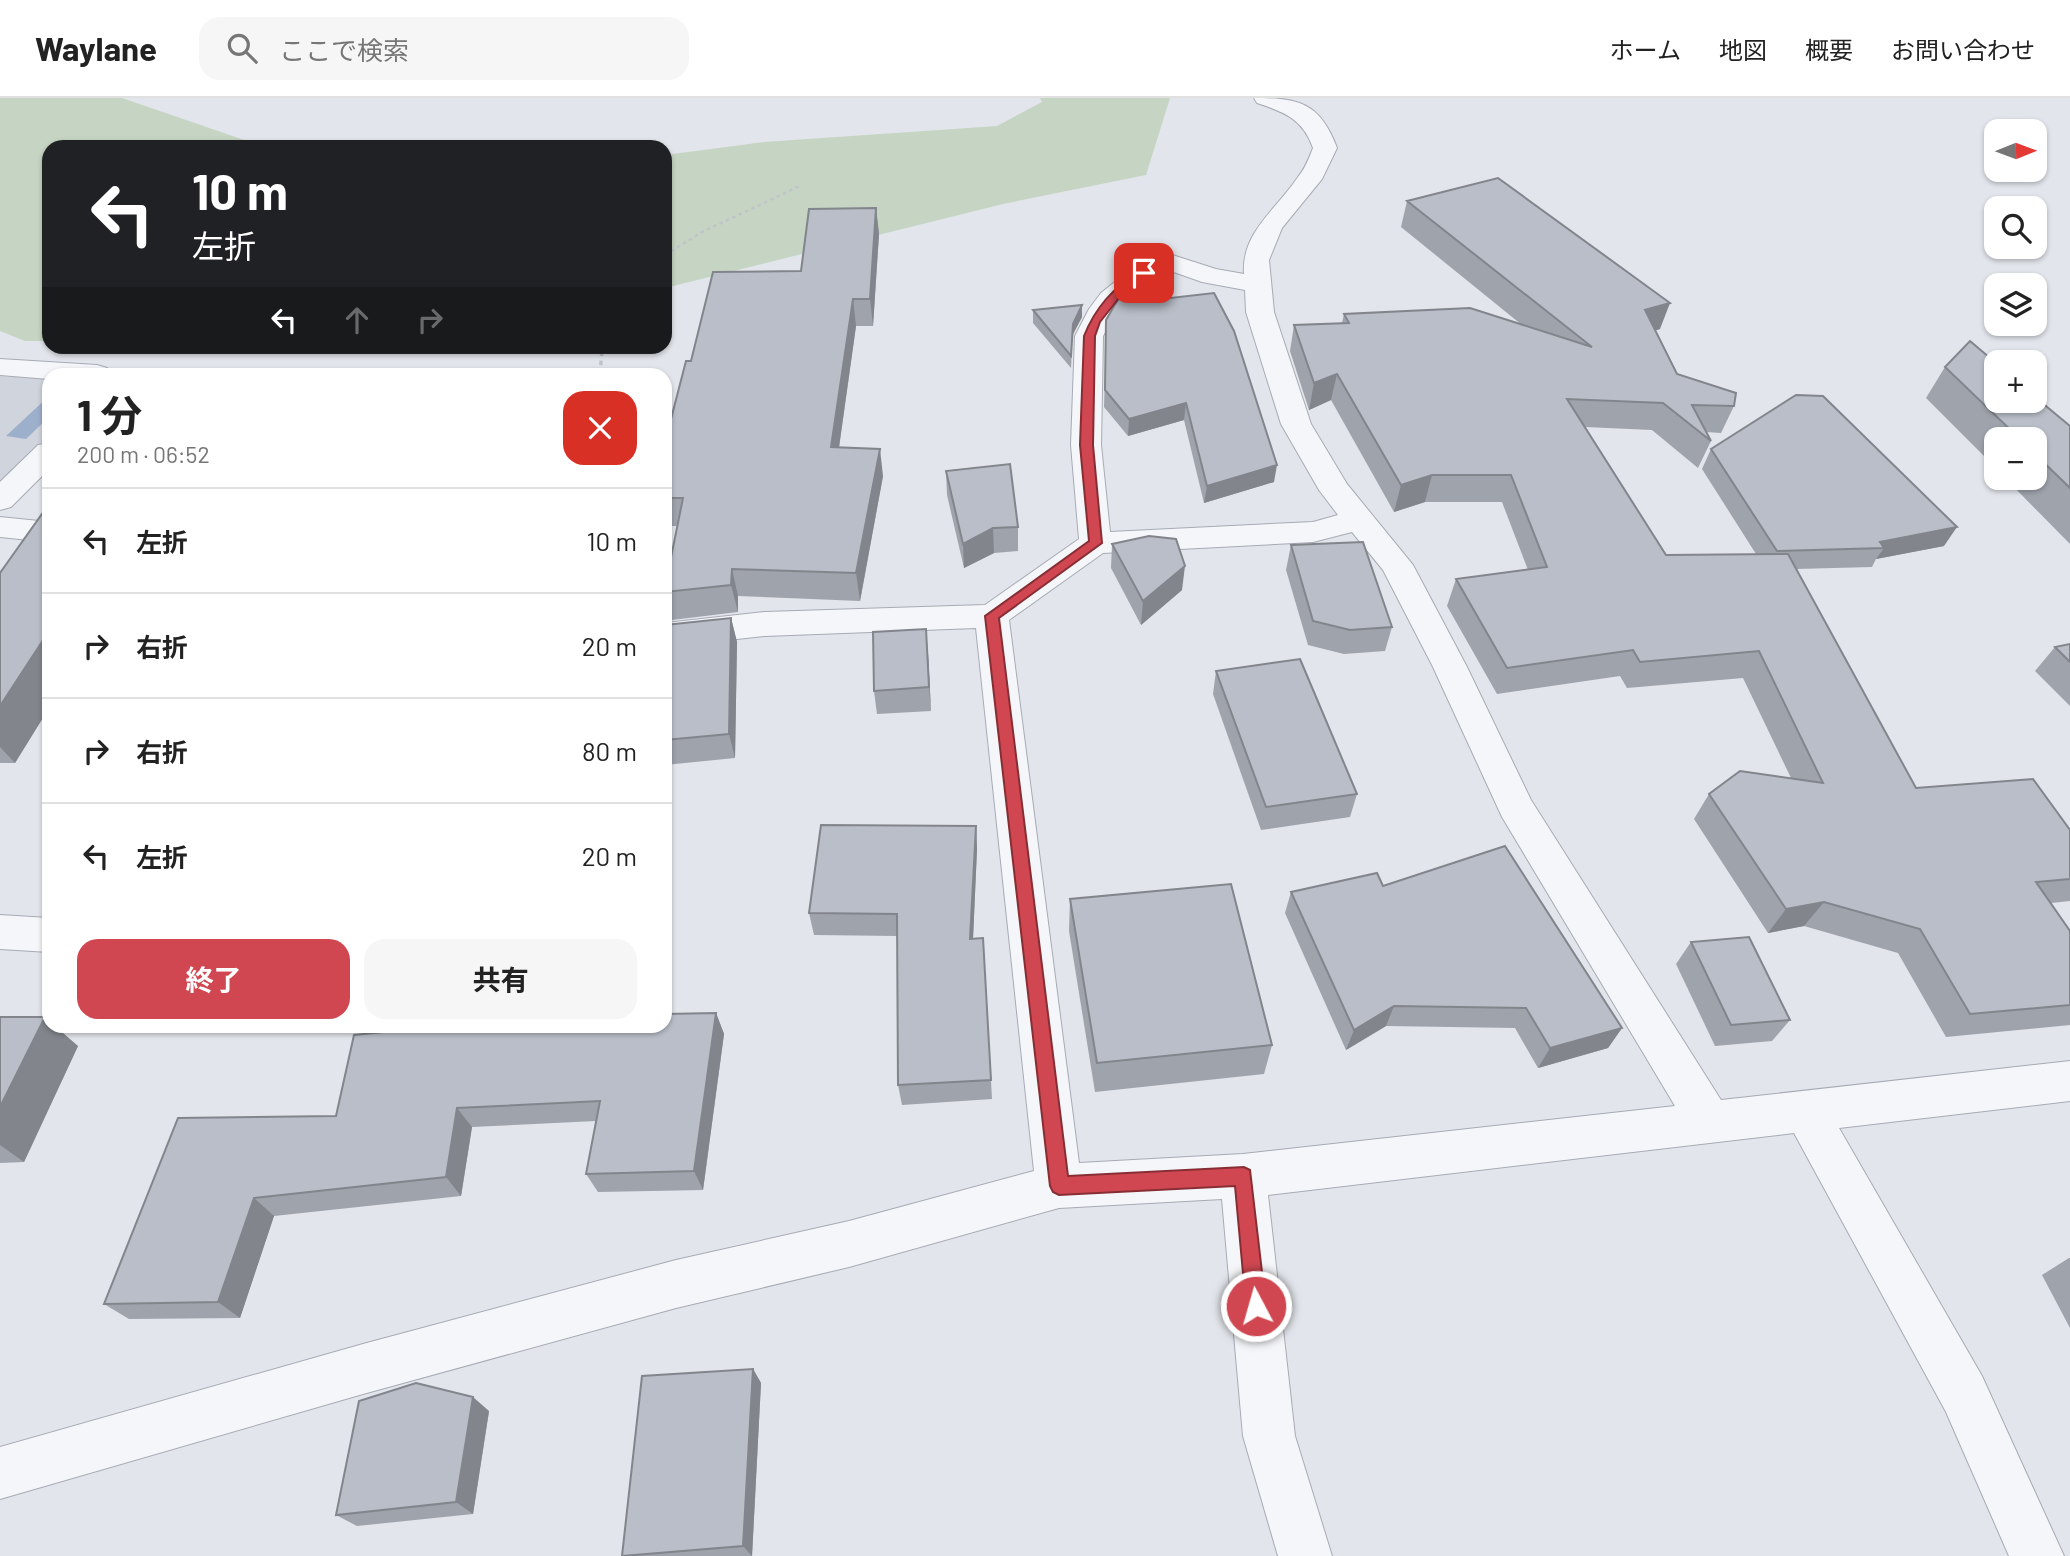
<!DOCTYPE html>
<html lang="ja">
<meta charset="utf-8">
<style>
:root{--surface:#fff;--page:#f6f6f6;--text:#222;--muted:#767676;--line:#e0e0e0;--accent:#d04751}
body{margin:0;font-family:Barlow,"Noto Sans JP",sans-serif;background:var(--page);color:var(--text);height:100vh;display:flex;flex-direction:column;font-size:26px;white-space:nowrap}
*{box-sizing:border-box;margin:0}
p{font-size:23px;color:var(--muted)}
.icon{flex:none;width:38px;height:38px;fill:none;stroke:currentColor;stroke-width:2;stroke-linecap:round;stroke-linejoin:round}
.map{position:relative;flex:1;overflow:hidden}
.side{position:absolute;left:42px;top:270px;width:630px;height:665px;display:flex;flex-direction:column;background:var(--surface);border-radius:21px;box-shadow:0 2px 5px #0004}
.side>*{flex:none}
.banner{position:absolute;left:42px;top:42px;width:630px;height:214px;border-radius:21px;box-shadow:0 2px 5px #0004;background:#202124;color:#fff;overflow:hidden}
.needle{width:46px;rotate:89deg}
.tools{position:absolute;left:1984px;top:21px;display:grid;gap:14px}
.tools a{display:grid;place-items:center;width:63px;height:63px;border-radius:14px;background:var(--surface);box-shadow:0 2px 5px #0004;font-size:35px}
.pin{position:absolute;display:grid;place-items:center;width:60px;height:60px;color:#fff;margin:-30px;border-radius:14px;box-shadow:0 4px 10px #0006}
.me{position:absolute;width:77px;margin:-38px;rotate:354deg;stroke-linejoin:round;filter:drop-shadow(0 0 5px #0008)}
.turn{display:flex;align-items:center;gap:24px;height:147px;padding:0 35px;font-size:32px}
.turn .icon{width:91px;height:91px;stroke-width:2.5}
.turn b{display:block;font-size:49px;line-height:60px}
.lanes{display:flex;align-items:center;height:66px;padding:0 35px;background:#0003;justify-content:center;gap:35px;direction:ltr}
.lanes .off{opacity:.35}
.round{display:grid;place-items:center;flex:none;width:74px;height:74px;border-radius:21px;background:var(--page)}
.summary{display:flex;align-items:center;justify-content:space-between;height:119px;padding:0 35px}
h1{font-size:42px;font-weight:700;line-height:52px}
.action{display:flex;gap:14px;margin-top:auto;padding:14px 35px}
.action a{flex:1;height:80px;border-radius:21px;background:var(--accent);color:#fff;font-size:28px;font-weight:700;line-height:80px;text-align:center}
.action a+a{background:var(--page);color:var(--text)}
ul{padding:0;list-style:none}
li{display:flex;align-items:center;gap:21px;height:105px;padding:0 35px;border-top:2px solid var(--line)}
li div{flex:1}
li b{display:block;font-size:26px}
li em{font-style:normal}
header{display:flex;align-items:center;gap:42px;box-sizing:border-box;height:98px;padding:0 35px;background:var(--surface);border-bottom:2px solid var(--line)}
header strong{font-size:33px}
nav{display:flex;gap:38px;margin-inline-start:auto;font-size:24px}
.search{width:490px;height:63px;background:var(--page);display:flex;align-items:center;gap:18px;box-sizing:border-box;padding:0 24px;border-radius:21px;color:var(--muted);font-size:26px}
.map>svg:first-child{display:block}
</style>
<header>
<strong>Waylane</strong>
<div class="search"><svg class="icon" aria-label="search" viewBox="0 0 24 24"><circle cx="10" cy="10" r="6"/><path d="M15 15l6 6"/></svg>ここで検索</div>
<nav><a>ホーム</a><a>地図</a><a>概要</a><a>お問い合わせ</a></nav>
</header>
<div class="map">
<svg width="2070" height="1458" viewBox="0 0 2070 1458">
<rect width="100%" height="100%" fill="#e2e5eb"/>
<polygon fill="#d0d4dd" points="0,278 49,281 49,338 0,384"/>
<g fill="#c6d5c3">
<polygon points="0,0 122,0 265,49 49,49 49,243 25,243 0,233"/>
<polygon points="1040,0 1170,0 1146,77 1003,106 665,190 665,57 764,44 997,28 1042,4"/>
</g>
<polygon fill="#9db0cb" points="49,298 49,319 26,341 6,338"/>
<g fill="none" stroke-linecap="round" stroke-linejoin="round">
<g stroke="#a7abb5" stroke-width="2">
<g id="minor">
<path d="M1254,0C1298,0 1320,4 1337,50L1322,81L1282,130L1269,162L1274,214L1311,326L1347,386L1413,467L1467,569L1531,702L1721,1002L2070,963V1003L1839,1030L1982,1278L2064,1458H2009L1946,1314L1794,1035L1268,1097L1295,1338L1332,1458H1278L1243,1338L1222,1101L1059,1110L849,1169L676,1210L363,1296L0,1401V1349L363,1246L676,1162L849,1123L1034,1073L976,530L765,538L665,549V525L765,514L985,507L1079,441L1071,347L1075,238L1089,211L1101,195L1121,179L1157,157L1166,155L1216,171L1244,176C1241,134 1277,111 1298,79C1305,71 1309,60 1313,50C1303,21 1284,14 1257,5ZM1168,172L1202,184L1245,192L1246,214L1281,326L1319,392L1338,417L1313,424L1110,434L1101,347L1103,238L1120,207L1139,190ZM1352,434L1383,472L1433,569L1502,719L1675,1008L1243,1056L1079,1065L1009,522L1103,455L1313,444Z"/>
<polygon points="0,261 97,267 107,270 111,276 49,276 49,281 0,277"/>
<polygon points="49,345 49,371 11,409 0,412 0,384 38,347"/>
<polygon points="0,419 49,424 49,444 0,439"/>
<polygon points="0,817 49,820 49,854 0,851"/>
</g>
</g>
<g stroke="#c0c3ca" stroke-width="2.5" stroke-dasharray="3.5 3.5" stroke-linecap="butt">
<polyline points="665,157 702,134 802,87"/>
<polyline points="602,254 602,248"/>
</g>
<polyline stroke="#c0c3ca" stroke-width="3.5" stroke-dasharray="4.5 4.5" stroke-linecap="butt" points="600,276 602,252"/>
<use href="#minor" fill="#f5f6f9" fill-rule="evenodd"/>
</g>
<g fill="#9fa3ac">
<polygon points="1407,103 1660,231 1655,232 1677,276 1734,308 1721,335 1706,334 1711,343 1698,370 1652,332 1585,329 1666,457 1756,456 1702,371 1711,351 1944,448 1876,461 1872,469 1796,471 1916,690 2070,732 2070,803 2051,805 2070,833 2070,927 1946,939 1898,855 1804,828 1768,835 1694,721 1709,696 1791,680 1743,580 1627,590 1620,578 1497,596 1447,508 1456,481 1528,472 1502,404 1425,404 1394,414 1331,302 1309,312 1290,253 1294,227 1342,225 1344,216 1522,227 1401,129"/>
<polygon points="876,110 879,136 873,228 856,228 839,350 883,378 860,503 738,498 738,514 672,522 665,498 665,489 678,428 665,428 665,351 691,263"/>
<polygon points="1120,198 1274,384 1204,405 1184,322 1128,338 1104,309 1106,239"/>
<polygon points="1033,212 1082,219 1072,238 1071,270 1033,225"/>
<polygon points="1945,269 2070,328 2070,446 2005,380 2035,380 2035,341 1997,341 1997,371 1926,300"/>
<polygon points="946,373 1018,429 1018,453 994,455 964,470 947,397"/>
<polygon points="49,406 49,610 15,665 0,665 0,475"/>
<polygon points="1112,446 1182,492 1141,527 1111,470"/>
<polygon points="1291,447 1392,529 1385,553 1344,556 1308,547 1286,472"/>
<polygon points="731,520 737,544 735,660 665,667 665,527"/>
<polygon points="2070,546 2070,608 2035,573 2055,549"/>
<polygon points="928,555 931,613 877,616 874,593"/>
<polygon points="1216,573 1357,696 1350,719 1261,732 1213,596"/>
<polygon points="976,728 977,751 973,841 983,840 992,1001 902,1007 898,987 897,838 814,837 809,815"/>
<polygon points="1383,788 1622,930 1608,950 1538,970 1515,930 1386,928 1346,952 1285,815 1291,794"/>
<polygon points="1070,801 1272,947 1264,976 1095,994 1069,833"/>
<polygon points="1691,844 1790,922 1772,943 1715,948 1676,866"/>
<polygon points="716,915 724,936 703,1092 598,1094 586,1076 596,1023 472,1029 461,1098 274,1118 240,1220 129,1221 104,1206 336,1018 443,928 473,928 475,931 665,928"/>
<polygon points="0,919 78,948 24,1064 0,1065"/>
<polygon points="2069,1160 2070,1160 2070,1230 2042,1177"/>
<polygon points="753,1271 761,1285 752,1458 622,1458"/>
<polygon points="489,1313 473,1416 357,1428 336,1417"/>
</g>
<g fill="#82858c">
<polygon points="876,110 879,136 873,228 870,201"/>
<polygon points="853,201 856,228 835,377 831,349"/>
<polygon points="1670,205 1660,231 1635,239 1645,212"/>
<polygon points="1082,207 1082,219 1072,238 1071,270 1073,226"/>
<polygon points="1337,276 1331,302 1309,312 1314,285"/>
<polygon points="1186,305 1184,322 1128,338 1129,321"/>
<polygon points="880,351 883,378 860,503 856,475"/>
<polygon points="1277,367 1274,384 1204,405 1207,388"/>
<polygon points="1432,377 1425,404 1394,414 1401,387"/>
<polygon points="1957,429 1944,448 1876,461 1884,450 1880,444"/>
<polygon points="993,430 994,455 964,470 963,446"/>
<polygon points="1185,468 1182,492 1141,527 1143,503"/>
<polygon points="732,471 738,498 738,514 731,487"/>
<polygon points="731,520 737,544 735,660 729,636"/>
<polygon points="926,531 928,555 931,613 929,589"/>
<polygon points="49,533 49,610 15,665 0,649 0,608"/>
<polygon points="976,728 977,751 972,863 970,841"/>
<polygon points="1824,804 1804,828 1768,835 1786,811"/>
<polygon points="1394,908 1386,928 1346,952 1354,932"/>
<polygon points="716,915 724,936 703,1092 694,1073"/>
<polygon points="45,919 49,922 49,928 55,928 78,948 24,1064 0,1047 0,1009"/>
<polygon points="1622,930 1608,950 1538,970 1550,950"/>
<polygon points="457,1010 472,1029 461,1098 446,1079"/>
<polygon points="254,1100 274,1118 240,1220 218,1204"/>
<polygon points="753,1271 761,1285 752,1458 743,1448"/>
<polygon points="473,1299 489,1313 473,1416 456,1404"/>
</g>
<g fill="#b9bec8" stroke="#82858c" stroke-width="2">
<polygon points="1498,80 1670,205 1645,212 1677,276 1736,295 1734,308 1692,307 1711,343 1663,305 1567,301 1666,457 1788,456 1916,690 2033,681 2070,732 2070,781 2036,784 2070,833 2070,907 1970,916 1920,831 1824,804 1786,811 1709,696 1740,673 1823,685 1759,553 1640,564 1633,552 1507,570 1456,481 1547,469 1511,377 1432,377 1401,387 1337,276 1314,285 1294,227 1349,225 1344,216 1470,210 1592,249 1407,103"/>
<polygon points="876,110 870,201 853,201 831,349 880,351 856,475 732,471 731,487 665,494 665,489 683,400 665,400 665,351 671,321 686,263 691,263 713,174 801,173 809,111"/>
<polygon points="1214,195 1234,233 1277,367 1207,388 1186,305 1129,321 1105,292 1106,222 1120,198 1136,196 1153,202"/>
<polygon points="1082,207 1073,226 1071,258 1033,212"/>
<polygon points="1970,243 1997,266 1997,303 2035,303 2035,299 2070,328 2070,390 2035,356 2035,341 2020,341 1945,269"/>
<polygon points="1796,297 1823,298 1957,429 1880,444 1884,450 1777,453 1711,351"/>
<polygon points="1010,366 1018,429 993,430 963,446 946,373"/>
<polygon points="49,406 49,533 0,608 0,475"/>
<polygon points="1149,438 1176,441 1185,468 1143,503 1112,446"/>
<polygon points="1363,444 1392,529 1350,532 1313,523 1291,447"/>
<polygon points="731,520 729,636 665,642 665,527"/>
<polygon points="926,531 929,589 874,593 873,534"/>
<polygon points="2070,546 2070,564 2055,549"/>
<polygon points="1300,561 1357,696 1266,709 1216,573"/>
<polygon points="821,727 976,728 970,841 983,840 991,982 898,987 897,816 809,815"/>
<polygon points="1505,748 1622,930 1550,950 1526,910 1394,908 1354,932 1291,794 1377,775 1383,788"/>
<polygon points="1231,786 1272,947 1097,965 1070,801"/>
<polygon points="1749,839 1790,922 1731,927 1691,844"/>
<polygon points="716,915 694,1073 586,1076 600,1003 457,1010 446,1079 254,1100 218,1204 104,1206 178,1020 336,1018 354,937 443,928 470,928 470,931 550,928 665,928 665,916"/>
<polygon points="0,919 45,919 0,1009"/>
<polygon points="753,1271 743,1448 622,1458 642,1278"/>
<polygon points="416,1285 473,1299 456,1404 336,1417 359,1303"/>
</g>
<path fill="#d04751" stroke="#872e35" stroke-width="2" d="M1140,173L1150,175L1127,190L1100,224L1095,238L1093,347L1102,445L999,520L1068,1078L1244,1069L1250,1072L1266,1208L1264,1216L1256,1219L1249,1216L1246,1208L1235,1088L1059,1097L1053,1094L1050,1088L985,518L1089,443L1080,347L1084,238C1095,210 1115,188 1140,173Z"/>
</svg>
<div class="tools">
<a><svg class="needle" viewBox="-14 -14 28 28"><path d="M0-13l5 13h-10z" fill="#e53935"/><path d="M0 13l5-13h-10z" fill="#767676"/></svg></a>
<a><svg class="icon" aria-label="search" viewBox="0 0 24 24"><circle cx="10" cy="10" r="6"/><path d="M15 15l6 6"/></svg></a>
<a><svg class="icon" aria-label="layers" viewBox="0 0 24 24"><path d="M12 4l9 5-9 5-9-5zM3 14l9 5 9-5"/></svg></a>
<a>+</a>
<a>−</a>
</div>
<div class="pin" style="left:1144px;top:175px;background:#d93025"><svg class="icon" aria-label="arrive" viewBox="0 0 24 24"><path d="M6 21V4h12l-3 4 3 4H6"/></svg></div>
<svg class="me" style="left:1256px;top:1208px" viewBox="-20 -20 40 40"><circle r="17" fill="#d04751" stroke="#fff" stroke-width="3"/><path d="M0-11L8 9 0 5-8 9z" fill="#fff"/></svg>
<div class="banner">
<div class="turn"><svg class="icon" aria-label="left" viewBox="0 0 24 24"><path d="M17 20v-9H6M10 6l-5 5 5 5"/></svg><div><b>10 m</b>左折</div></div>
<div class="lanes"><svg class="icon" aria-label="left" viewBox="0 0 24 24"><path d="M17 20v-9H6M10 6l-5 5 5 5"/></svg><svg class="icon off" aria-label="ahead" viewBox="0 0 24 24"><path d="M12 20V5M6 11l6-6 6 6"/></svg><svg class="icon off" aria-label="right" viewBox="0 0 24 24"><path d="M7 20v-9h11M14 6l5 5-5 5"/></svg></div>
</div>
<section class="side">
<div class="summary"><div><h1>1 分</h1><p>200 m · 06:52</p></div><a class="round" style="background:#d93025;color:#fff"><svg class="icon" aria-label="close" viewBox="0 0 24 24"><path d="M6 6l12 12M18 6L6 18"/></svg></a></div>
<ul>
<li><svg class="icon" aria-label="left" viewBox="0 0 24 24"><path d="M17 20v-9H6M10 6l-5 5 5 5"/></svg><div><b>左折</b></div><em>10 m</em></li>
<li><svg class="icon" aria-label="right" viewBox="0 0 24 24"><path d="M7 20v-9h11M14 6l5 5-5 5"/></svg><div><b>右折</b></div><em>20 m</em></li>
<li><svg class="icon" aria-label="right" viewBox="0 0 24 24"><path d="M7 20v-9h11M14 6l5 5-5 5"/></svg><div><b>右折</b></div><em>80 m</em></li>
<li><svg class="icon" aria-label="left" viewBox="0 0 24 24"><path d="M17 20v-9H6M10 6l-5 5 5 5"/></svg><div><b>左折</b></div><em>20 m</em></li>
</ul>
<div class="action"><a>終了</a><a>共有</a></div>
</section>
</div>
